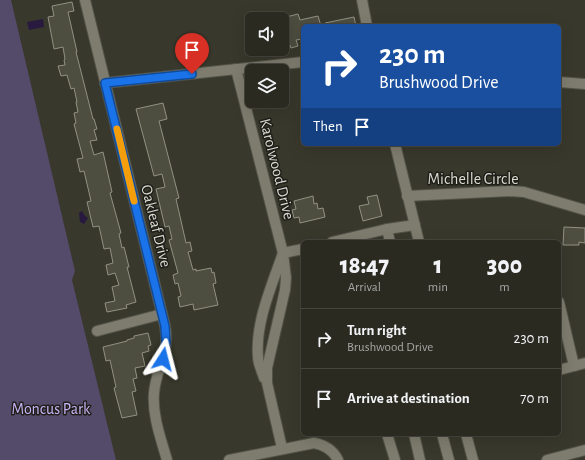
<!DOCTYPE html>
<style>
:root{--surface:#2a2a21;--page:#32322a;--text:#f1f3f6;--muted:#a5a7a5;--line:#46463f}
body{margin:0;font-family:"Alegreya Sans",sans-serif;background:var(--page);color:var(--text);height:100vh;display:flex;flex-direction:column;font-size:15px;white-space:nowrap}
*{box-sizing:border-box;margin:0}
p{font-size:13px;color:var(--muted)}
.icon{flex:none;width:22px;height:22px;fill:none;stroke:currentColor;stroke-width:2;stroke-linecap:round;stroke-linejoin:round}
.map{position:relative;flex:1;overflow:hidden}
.details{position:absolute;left:301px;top:240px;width:260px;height:196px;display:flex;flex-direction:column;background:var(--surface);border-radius:6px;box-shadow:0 4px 16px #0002,0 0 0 1px var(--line)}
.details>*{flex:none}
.banner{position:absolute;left:301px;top:24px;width:260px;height:122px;border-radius:6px;box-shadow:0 4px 16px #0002,0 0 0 1px var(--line);background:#1a4fa0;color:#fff;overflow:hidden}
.buttons{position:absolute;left:245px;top:12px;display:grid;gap:8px}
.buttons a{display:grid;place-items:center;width:44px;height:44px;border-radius:6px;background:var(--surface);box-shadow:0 4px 16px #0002,0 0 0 1px var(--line);font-size:20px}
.pin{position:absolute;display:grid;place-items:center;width:34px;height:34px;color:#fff;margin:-41px -17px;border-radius:50% 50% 50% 0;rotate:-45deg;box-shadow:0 0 4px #0007}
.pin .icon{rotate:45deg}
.me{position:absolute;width:44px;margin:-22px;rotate:9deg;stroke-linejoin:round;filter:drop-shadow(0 0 3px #0008)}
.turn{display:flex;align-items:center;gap:14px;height:84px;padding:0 12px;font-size:18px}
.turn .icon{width:52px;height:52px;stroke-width:2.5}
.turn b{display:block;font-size:28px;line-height:34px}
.then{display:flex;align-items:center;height:38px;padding:0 12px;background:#0003;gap:8px;font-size:15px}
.eta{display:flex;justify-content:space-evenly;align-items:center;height:68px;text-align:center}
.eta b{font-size:24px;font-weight:800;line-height:28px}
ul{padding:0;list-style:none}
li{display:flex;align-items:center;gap:12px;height:60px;padding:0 12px;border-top:1px solid var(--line)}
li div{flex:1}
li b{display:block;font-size:15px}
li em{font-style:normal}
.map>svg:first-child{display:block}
</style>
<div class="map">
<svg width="585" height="460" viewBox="0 0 585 460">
<rect width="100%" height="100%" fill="#38382c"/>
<polygon fill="#544a69" points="0,0 11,0 75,271 72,280 116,460 0,460"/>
<g fill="#281a3e">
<polygon points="43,19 44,27 29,30 27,22"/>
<polygon points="82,211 85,216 88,218 84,224 80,222 79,213"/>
</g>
<g fill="#4d4d40" stroke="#929183">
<polygon points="72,2 74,11 68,12 77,52 76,52 93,119 94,119 97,129 94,130 97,140 90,141 94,155 103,152 112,192 110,193 121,233 119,234 122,248 124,247 129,267 127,267 136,302 126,305 127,308 107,312 105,303 115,301 112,287 119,285 115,273 108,275 106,265 113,263 110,248 104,249 99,226 93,227 87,202 91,201 84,171 80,172 77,159 83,158 74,124 76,123 74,113 78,112 76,102 77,102 74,88 71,89 67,75 61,76 58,66 65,65 64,60 65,59 63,47 54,49 48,17 54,16 52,6"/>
<polygon points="298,14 300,20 318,16 321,26 303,26 303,39 296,40 298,46 291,48 290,45 282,47 282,18"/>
<polygon points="354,17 356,26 325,26 325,23"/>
<polygon points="282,81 285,81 289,101 282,102"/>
<polygon points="163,103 167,119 159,121 179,198 176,199 186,243 190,242 192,251 188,252 193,270 196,269 196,271 211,268 212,273 214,272 216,283 213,284 218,305 194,310 193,304 180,307 178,297 181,296 178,283 175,284 173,275 178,273 169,240 172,239 169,226 165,227 156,189 165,187 162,174 154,176 136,109"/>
<polygon points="377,195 382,216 363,221 359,206 369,204 367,197"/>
<polygon points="313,196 314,204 317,203 318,209 323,208 325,217 300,223 299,217 294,218 292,210 296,209 294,201"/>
<polygon points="564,227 585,228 585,243 579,242 579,245 563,245"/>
<polygon points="148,333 151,345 148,346 149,351 142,353 145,366 135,368 137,378 133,379 136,391 132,392 137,415 122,418 114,388 116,387 110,360 106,361 103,347 127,341 127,340 134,338 134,336"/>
</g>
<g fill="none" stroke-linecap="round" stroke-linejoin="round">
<g stroke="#545349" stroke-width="12">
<g id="minor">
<path d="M85,0L165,326C170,355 156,367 154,393C152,415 161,439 167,460"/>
<polyline points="362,0 367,26"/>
<polyline points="236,69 283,253 286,278 285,290 267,368 267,383 282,448"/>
<polyline points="559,82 585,84"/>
<polyline points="105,83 303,62"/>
<polyline points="395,144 419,242"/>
<polyline points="407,196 511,191 524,192 585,210"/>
<polyline points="387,229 415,225"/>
<polyline points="332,242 387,229 390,242"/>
<polyline points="559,302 574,366"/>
<polyline points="97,331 162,314"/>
<polyline points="559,370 585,363"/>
<path d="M264,378C262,371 258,364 258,357C255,323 272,285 283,253L303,249"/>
<polyline points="387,434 395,460"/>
<polyline points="414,434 420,460"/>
<polyline points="442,434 449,460"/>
<polyline points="466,434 473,460"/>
<path d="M229,460L314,443C325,445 333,450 338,460"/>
<polyline points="547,460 585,450"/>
</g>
</g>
<use href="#minor" stroke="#7d7c6e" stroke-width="10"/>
</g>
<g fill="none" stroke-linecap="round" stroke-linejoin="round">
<g stroke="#114b97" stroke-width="10">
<polyline id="route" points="163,359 166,342 165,326 105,83 192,74"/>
</g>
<use href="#route" stroke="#1a73e8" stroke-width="7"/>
<polyline stroke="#f59e0b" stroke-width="7" points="117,129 134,201"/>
</g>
<g text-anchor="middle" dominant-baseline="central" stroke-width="3" stroke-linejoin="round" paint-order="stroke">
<g font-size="16" fill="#dadad3" stroke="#1f1f19">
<text transform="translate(277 169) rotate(76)">Karolwood Drive</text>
<text x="473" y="179">Michelle Circle</text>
<text transform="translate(156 226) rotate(76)">Oakleaf Drive</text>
</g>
<g font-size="16" fill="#cab3f7" stroke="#1f1f19">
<text x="51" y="409">Moncus Park</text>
</g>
</g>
</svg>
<div class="buttons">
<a><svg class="icon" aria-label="sound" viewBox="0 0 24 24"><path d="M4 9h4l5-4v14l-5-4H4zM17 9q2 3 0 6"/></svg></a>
<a><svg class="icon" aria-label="layers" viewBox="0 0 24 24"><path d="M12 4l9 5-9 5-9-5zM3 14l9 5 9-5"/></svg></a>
</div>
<div class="pin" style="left:192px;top:74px;background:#d93025"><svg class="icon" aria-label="arrive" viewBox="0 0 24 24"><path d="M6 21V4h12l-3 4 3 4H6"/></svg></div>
<svg class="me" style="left:163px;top:359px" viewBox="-20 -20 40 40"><path d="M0-17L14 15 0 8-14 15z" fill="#1a73e8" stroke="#fff" stroke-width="4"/></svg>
<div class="banner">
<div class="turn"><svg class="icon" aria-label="right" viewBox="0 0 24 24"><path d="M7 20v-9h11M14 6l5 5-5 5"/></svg><div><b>230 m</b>Brushwood Drive</div></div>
<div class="then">Then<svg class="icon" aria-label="arrive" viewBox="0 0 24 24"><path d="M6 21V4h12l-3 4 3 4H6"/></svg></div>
</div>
<section class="details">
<div class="eta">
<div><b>18:47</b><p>Arrival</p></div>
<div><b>1</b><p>min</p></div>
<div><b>300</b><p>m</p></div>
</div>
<ul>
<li><svg class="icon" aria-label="right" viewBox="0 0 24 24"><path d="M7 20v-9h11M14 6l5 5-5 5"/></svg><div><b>Turn right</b><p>Brushwood Drive</p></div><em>230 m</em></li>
<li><svg class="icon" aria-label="arrive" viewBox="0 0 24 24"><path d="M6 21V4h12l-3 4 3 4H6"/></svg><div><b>Arrive at destination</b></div><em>70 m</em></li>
</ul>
</section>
</div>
